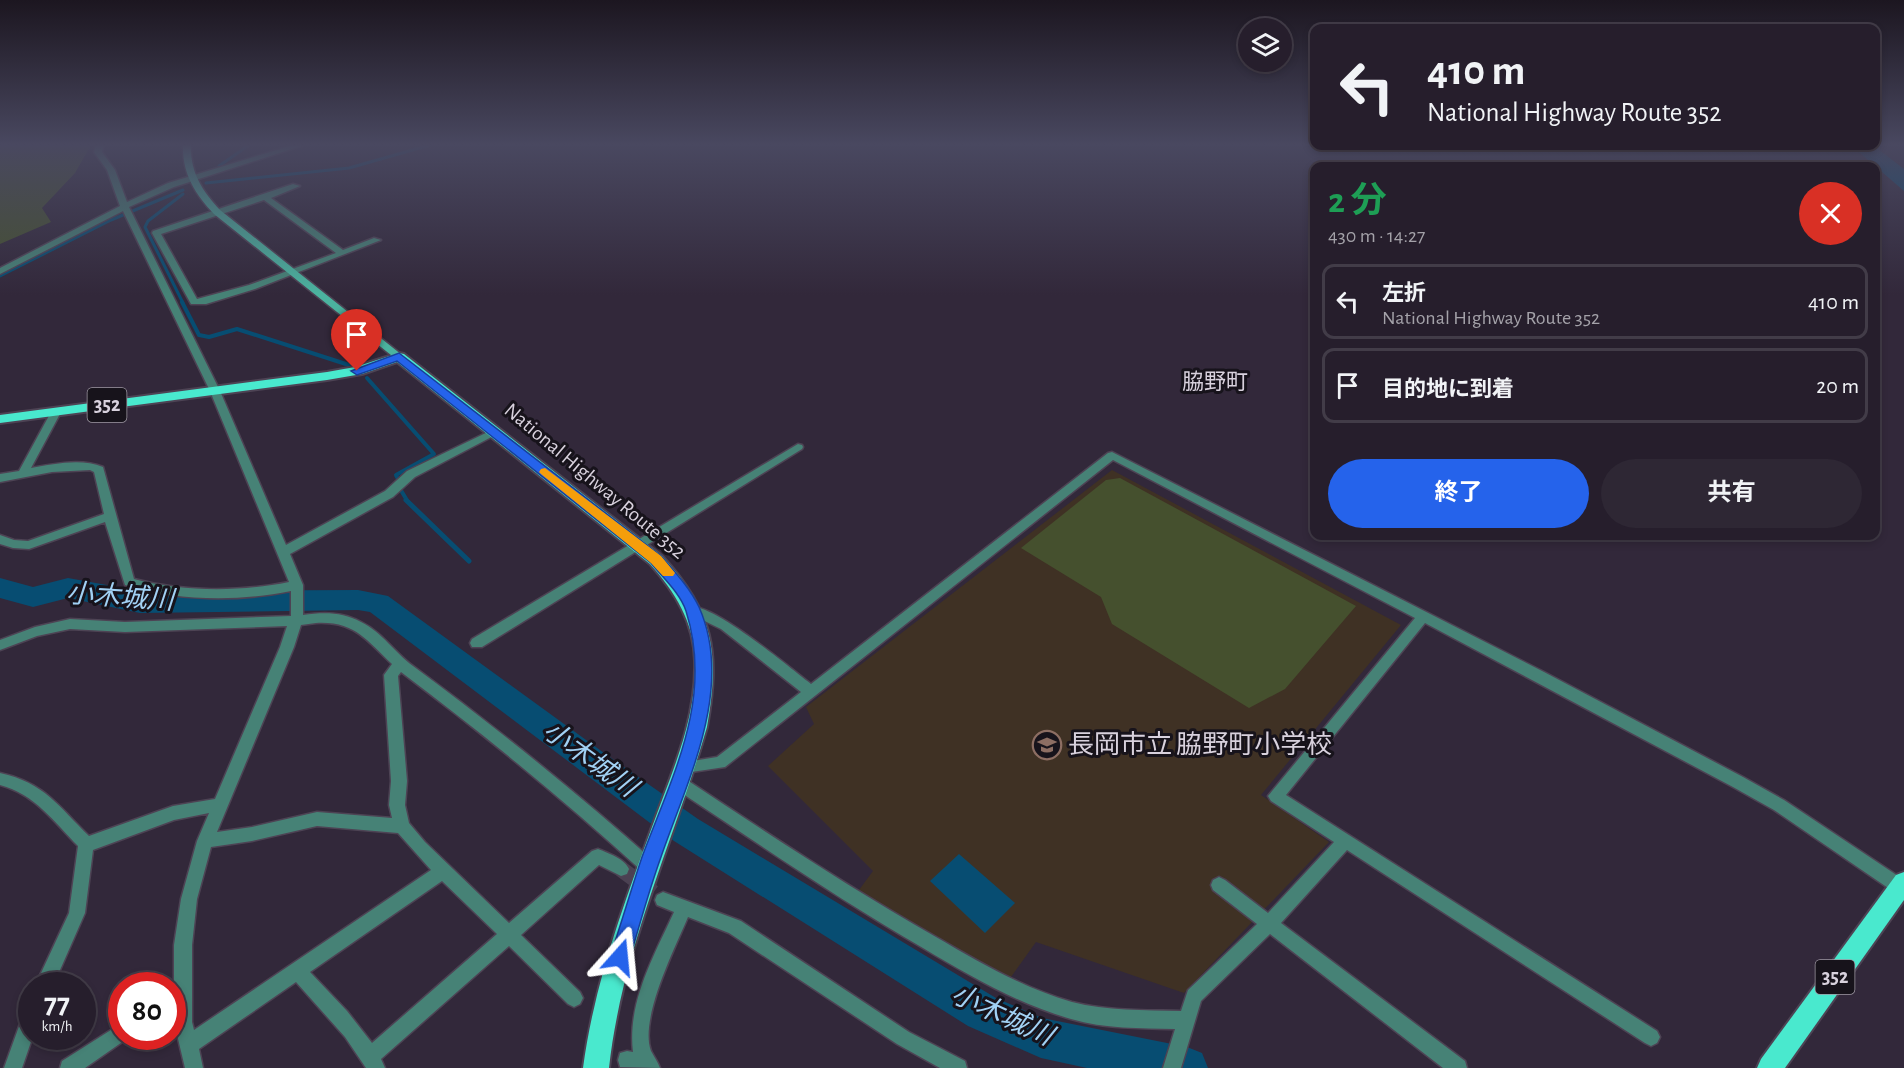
<!DOCTYPE html>
<html lang="ja">
<meta charset="utf-8">
<style>
:root{--surface:#261e2c;--page:#2e2734;--text:#f1f3f6;--muted:#a4a2a9;--line:#423c48;--accent:#2563eb}
body{margin:0;font-family:"Alegreya Sans","Noto Sans JP",sans-serif;background:var(--page);color:var(--text);height:100vh;display:flex;flex-direction:column;font-size:22px;white-space:nowrap}
*{box-sizing:border-box;margin:0}
p{font-size:20px;color:var(--muted)}
.icon{flex:none;width:33px;height:33px;fill:none;stroke:currentColor;stroke-width:2;stroke-linecap:round;stroke-linejoin:round}
.map{position:relative;flex:1;overflow:hidden}
.details{position:absolute;left:1310px;top:162px;width:570px;height:378px;display:flex;flex-direction:column;background:var(--surface);border-radius:12px;box-shadow:0 3px 9px #0003,0 0 0 2px var(--line)}
.details>*{flex:none}
.top-card{position:absolute;left:1310px;top:24px;width:570px;height:126px;border-radius:12px;box-shadow:0 3px 9px #0003,0 0 0 2px var(--line);background:#261e2c;color:var(--text);overflow:hidden}
.fabs{position:absolute;left:1238px;top:18px;display:grid;gap:12px}
.fabs a{display:grid;place-items:center;width:54px;height:54px;border-radius:50%;background:var(--surface);box-shadow:0 3px 9px #0003,0 0 0 2px var(--line);font-size:30px}
.speed{position:absolute;left:18px;top:972px;display:flex;gap:12px;font-size:30px;font-weight:700;text-align:center}
.speed>*{display:grid;place-content:center;width:78px;height:78px;border-radius:50%;background:var(--surface);box-shadow:0 3px 9px #0003,0 0 0 2px var(--line);line-height:1}
.speed small{font-size:15px;font-weight:400}
.speed .limit{border:9px solid #d22;background:#fff;color:#111}
.pin{position:absolute;display:grid;place-items:center;width:51px;height:51px;color:#fff;margin:-62px -26px;border-radius:50% 50% 50% 0;rotate:-45deg;box-shadow:0 0 6px #0007}
.pin .icon{rotate:45deg}
.me{position:absolute;width:66px;margin:-33px;rotate:18deg;stroke-linejoin:round;filter:drop-shadow(0 0 4px #0008)}
.turn{display:flex;align-items:center;gap:21px;height:126px;padding:0 18px;font-size:27px}
.turn .icon{width:78px;height:78px;stroke-width:2.5}
.turn b{display:block;font-size:42px;line-height:51px}
.round{display:grid;place-items:center;flex:none;width:63px;height:63px;border-radius:32px;background:var(--page)}
.summary{display:flex;align-items:center;justify-content:space-between;height:102px;padding:0 18px}
h1{font-size:36px;font-weight:700;line-height:45px;color:#1e9e55}
.cta{display:flex;gap:12px;margin-top:auto;padding:12px 18px}
.cta a{flex:1;height:69px;border-radius:36px;background:var(--accent);color:#fff;font-size:24px;font-weight:700;line-height:69px;text-align:center}
.cta a+a{background:var(--page);color:var(--text)}
ul{padding:0;list-style:none}
li{display:flex;align-items:center;gap:18px;height:75px;margin:0 12px 9px;padding:0 6px;border:3px solid var(--line);border-radius:12px}
li div{flex:1}
li b{display:block;font-size:22px}
li em{font-style:normal}
.map>svg:first-child{display:block}
</style>
<div class="map">
<svg width="1904" height="1068" viewBox="0 0 1904 1068">
<rect width="100%" height="100%" fill="#32283a"/>
<polygon fill="#3f3124" points="1112,470 1401,625 1261,795 1329,842 1184,993 1036,942 1011,977 952,949 859,890 873,871 768,766 814,724 806,707"/>
<g fill="#45502e">
<polygon points="0,145 91,145 75,173 42,208 51,222 0,244"/>
<polygon points="1120,478 1356,606 1285,689 1249,708 1112,624 1101,597 1021,548 1106,480"/>
</g>
<g fill="#074d72">
<polygon points="1852,146 1874,146 1904,169 1904,191"/>
<polygon points="959,854 1015,903 985,933 930,881"/>
</g>
<g fill="none" stroke-linecap="round" stroke-linejoin="round">
<g stroke="#074d72" stroke-width="3">
<polyline points="219,166 249,145"/>
<polyline points="206,183 349,168 430,145"/>
<polyline points="183,194 148,221 145,227 183,303"/>
<polyline points="0,276 111,220 183,190"/>
</g>
<g stroke="#074d72" stroke-width="4">
<polyline points="182,302 199,335 209,337 237,329 349,365"/>
<polyline points="367,378 434,454 396,475 397,477"/>
<polyline points="401,486 399,487 408,502"/>
</g>
<polyline stroke="#074d72" stroke-width="5" points="406,500 469,561"/>
<polygon fill="#074d72" fill-rule="evenodd" points="0,578 33,587 68,578 140,591 358,590 388,596 604,753 698,819 996,998 1042,1018 1187,1047 1202,1053 1208,1068 1087,1068 1041,1058 968,1026 674,841 370,612 358,610 140,613 68,598 33,607 0,598"/>
<polyline stroke="#4b4152" stroke-width="16" stroke-dasharray="16 8" stroke-linecap="butt" points="621,869 663,900"/>
<g stroke="#4d4354" stroke-width="3">
<g id="minor">
<path d="M96,145H104L102,152L115,170L127,202L168,183L293,145H304L174,187L129,207L220,391L286,545L385,491L407,471L492,430H500L501,432L415,477L393,497L290,554L303,585V615C324,612 343,612 361,622C382,632 395,653 413,666C497,728 577,793 655,862L657,867L655,872L649,874L643,872C566,802 485,735 401,672L398,676L407,781L405,805L409,823L425,842L509,923L592,851L598,849C608,853 625,859 629,869L627,874L621,876L599,865L521,935L580,992L583,998L580,1004L574,1007L568,1004L509,946L381,1059L385,1068H366L345,1037L296,982L199,1049L203,1068H185L174,1022V945L181,899L197,841L209,813L174,820L93,850L85,913L53,986H35L69,913L78,846C54,822 35,794 0,785V773C45,783 58,806 89,836L173,806L215,799L280,647L287,626L125,632L70,629L37,636L0,650V640L35,627L70,619L125,622L291,616V591C237,602 177,601 125,585L105,522L29,549L13,548L0,544V535L14,540L28,541L104,514L94,472L90,470L52,472L0,482V474L19,471L51,412L56,409L61,412L31,468C54,464 81,458 103,467L134,579C183,592 240,592 289,582L210,391L123,211L0,274V268L120,206L107,170L94,152ZM316,623C355,621 366,640 392,664L384,675L391,781L389,805L392,818L317,812L252,827L217,832L294,647L301,625ZM317,826L398,833L431,870L194,1030L192,1022V945L197,899L211,847L252,841ZM442,881L497,934L372,1043L347,1011L310,972Z"/>
<path d="M293,184L300,186L271,198L343,250L374,238L381,240L255,289L206,304H191L152,233L153,231ZM264,200L336,253L249,285L197,299L161,234Z"/>
<polygon points="798,444 802,445 803,447 802,449 482,647 472,647 470,643 472,639"/>
<path d="M1112,452L1544,672L1743,777L1784,800L1904,880V893L1900,895L1894,892L1774,810L1733,787L1425,623L1286,795L1657,1031L1660,1037L1657,1043L1651,1046L1645,1043L1347,850L1281,923L1465,1061L1467,1068H1443L1270,934L1201,1001L1181,1068H1163L1175,1029C1140,1028 1105,1029 1071,1019C1018,1004 970,976 923,948C838,899 756,842 674,788L671,783L674,778L679,777L684,778C767,833 850,888 936,937C979,962 1023,988 1072,1002C1107,1011 1144,1010 1181,1011L1188,990L1257,924L1213,890L1211,885L1213,880L1219,877L1225,880L1268,913L1334,842L1271,801L1268,796L1415,618L1113,460L725,767L685,773L680,771L678,767L680,763L717,757L801,692L721,629L688,613L687,610L688,607C710,600 791,669 811,684L1108,453Z"/>
<path d="M663,892L741,921L909,1032L965,1061L967,1068H940L897,1044L729,933L688,917C675,948 639,1019 651,1051C654,1057 658,1062 660,1068L620,1067L618,1060L620,1053L627,1051L633,1052C627,1002 654,956 674,912L657,905L655,900L657,895Z"/>
<polygon points="32,1004 33,1036 22,1068 4,1068 26,1007"/>
<polygon points="122,1023 122,1036 129,1036 128,1038 85,1068 60,1068 62,1061"/>
</g>
</g>
<g stroke="#4d4354" stroke-width="3">
<path id="secondary" d="M183,145H191C190,172 202,191 220,210L402,355V359H396L214,214C195,194 182,173 183,145Z"/>
</g>
<g stroke="#4d4354" stroke-width="4">
<g id="trunk">
<path d="M399,353L404,354L662,556C714,612 720,653 707,727C674,841 622,949 609,1068H583C594,985 623,906 652,827C671,774 697,719 695,661C694,622 675,592 650,564L397,362L362,374L327,380L0,423V415L327,372L355,367Z"/>
<polygon points="1904,872 1904,900 1785,1068 1757,1068 1761,1059 1896,875"/>
</g>
</g>
<use href="#minor" fill="#468276" fill-rule="evenodd"/>
<use href="#secondary" fill="#4bb39f" fill-rule="evenodd"/>
<use href="#trunk" fill="#49e9ce" fill-rule="evenodd"/>
</g>
<linearGradient id="sky" x2="0" y2="1"><stop stop-color="#1c1620"/><stop offset="0.49" stop-color="#494860"/><stop offset="1" stop-color="#494860" stop-opacity="0"/></linearGradient>
<rect width="1904" height="295" fill="url(#sky)"/>
<path fill="#2563eb" stroke="#184099" stroke-width="1.5" d="M399,353L661,556C675,572 690,588 699,607C735,688 687,781 661,857C649,890 640,924 630,957L627,964L620,967L613,964L610,957C621,924 631,890 642,857C672,776 714,699 686,611C680,593 663,578 651,563L397,361L357,375L351,371Z"/>
<polygon fill="#f59e0b" points="545,468 661,556 675,573 673,576 663,576 651,563 541,474 539,472 541,469"/>
<defs>
<g id="school-ring" transform="scale(1.5)"><circle r="9.5" fill="#17131b" stroke="#8d6e63" stroke-width="1.5"/><path d="M0-5L7-2L0 1L-7-2ZM-4 1L0 2.5L4 1V4Q0 6-4 4Z" fill="#8d6e63"/></g>
</defs>
<g fill-rule="evenodd">
<use href="#school-ring" x="1047" y="745"/>
</g>
<g text-anchor="middle" dominant-baseline="central" stroke-width="6" stroke-linejoin="round" paint-order="stroke">
<g fill="#17131b" stroke="#9e98a3" stroke-width="1.5">
<rect x="87.5" y="388" width="39" height="34" rx="4.5"/>
<rect x="1815.5" y="960" width="39" height="34" rx="4.5"/>
</g>
<g font-size="20" font-weight="bold" fill="#d8d1dd">
<text x="107" y="405">352</text>
<text x="1835" y="977">352</text>
</g>
<g font-size="21" fill="#d8d1dd" stroke="#17131b">
<text transform="translate(595 481) rotate(40)">National Highway Route 352</text>
</g>
<g font-size="22" fill="#d8d1dd" stroke="#17131b">
<text x="1215" y="382">脇野町</text>
</g>
<g font-size="26" fill="#d8d1dd" stroke="#17131b" text-anchor="start">
<text x="1068" y="745">長岡市立 脇野町小学校</text>
</g>
<g font-size="27" font-style="italic" fill="#a1d1f4" stroke="#17131b">
<text transform="translate(120 597) rotate(4)">小木城川</text>
<text transform="translate(590 759) rotate(36)">小木城川</text>
<text transform="translate(1002 1015) rotate(25)">小木城川</text>
</g>
</g>
</svg>
<div class="fabs">
<a><svg class="icon" aria-label="layers" viewBox="0 0 24 24"><path d="M12 4l9 5-9 5-9-5zM3 14l9 5 9-5"/></svg></a>
</div>
<div class="speed"><div>77<small>km/h</small></div><div class="limit">80</div></div>
<div class="pin" style="left:357px;top:371px;background:#d93025"><svg class="icon" aria-label="arrive" viewBox="0 0 24 24"><path d="M6 21V4h12l-3 4 3 4H6"/></svg></div>
<svg class="me" style="left:620px;top:957px" viewBox="-20 -20 40 40"><path d="M0-17L14 15 0 8-14 15z" fill="#2563eb" stroke="#fff" stroke-width="4"/></svg>
<div class="top-card">
<div class="turn"><svg class="icon" aria-label="left" viewBox="0 0 24 24"><path d="M17 20v-9H6M10 6l-5 5 5 5"/></svg><div><b>410 m</b>National Highway Route 352</div></div>
</div>
<section class="details">
<div class="summary"><div><h1>2 分</h1><p>430 m · 14:27</p></div><a class="round" style="background:#d93025;color:#fff"><svg class="icon" aria-label="close" viewBox="0 0 24 24"><path d="M6 6l12 12M18 6L6 18"/></svg></a></div>
<ul>
<li><svg class="icon" aria-label="left" viewBox="0 0 24 24"><path d="M17 20v-9H6M10 6l-5 5 5 5"/></svg><div><b>左折</b><p>National Highway Route 352</p></div><em>410 m</em></li>
<li><svg class="icon" aria-label="arrive" viewBox="0 0 24 24"><path d="M6 21V4h12l-3 4 3 4H6"/></svg><div><b>目的地に到着</b></div><em>20 m</em></li>
</ul>
<div class="cta"><a>終了</a><a>共有</a></div>
</section>
</div>
